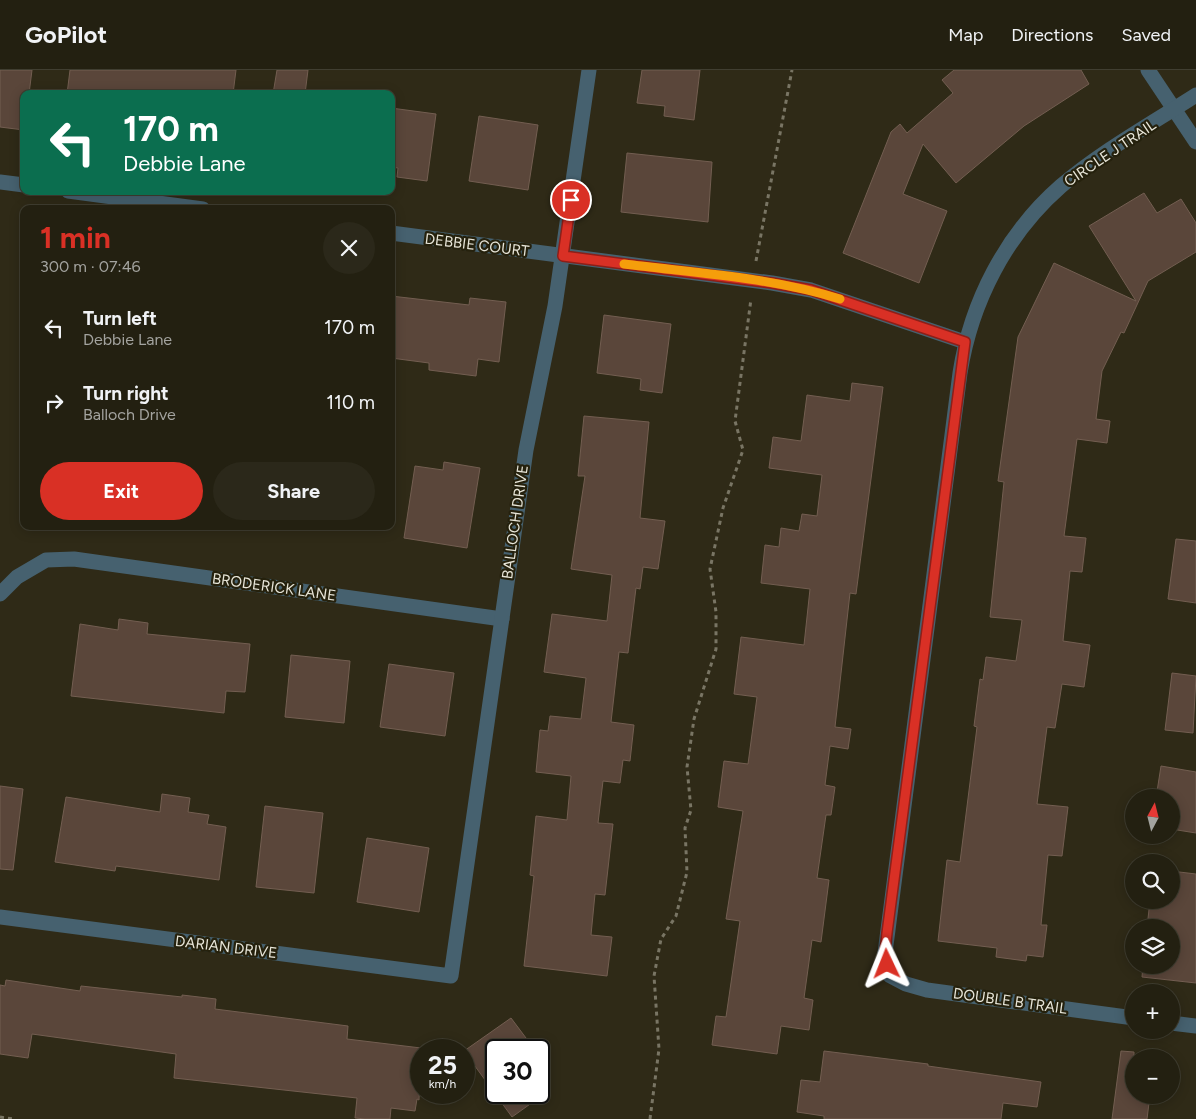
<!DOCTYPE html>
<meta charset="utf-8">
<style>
:root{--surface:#232011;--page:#2b281a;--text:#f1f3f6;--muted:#a3a39f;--line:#403e31;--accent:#d93025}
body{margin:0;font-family:Figtree,sans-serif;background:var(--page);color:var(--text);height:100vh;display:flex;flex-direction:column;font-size:19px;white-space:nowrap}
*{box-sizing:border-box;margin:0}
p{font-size:16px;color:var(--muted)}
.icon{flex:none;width:28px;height:28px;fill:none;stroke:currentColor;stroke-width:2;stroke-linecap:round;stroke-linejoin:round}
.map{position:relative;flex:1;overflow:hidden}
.panel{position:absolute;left:20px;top:135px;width:375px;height:325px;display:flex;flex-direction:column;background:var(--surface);border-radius:10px;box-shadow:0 2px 12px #0003,0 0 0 1px var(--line)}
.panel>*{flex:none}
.top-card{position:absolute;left:20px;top:20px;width:375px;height:105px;border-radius:10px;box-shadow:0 2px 12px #0003,0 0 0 1px var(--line);background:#0b6e4f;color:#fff;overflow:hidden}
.needle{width:32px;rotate:7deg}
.fabs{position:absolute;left:1125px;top:719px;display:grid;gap:10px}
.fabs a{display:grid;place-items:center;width:55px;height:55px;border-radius:50%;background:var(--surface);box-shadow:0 2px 12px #0003,0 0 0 1px var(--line);font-size:25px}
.speed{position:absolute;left:410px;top:969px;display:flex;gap:10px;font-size:25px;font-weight:700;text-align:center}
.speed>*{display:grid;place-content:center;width:65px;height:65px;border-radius:50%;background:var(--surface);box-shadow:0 2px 12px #0003,0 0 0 1px var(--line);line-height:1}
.speed small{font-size:12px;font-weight:400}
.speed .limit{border:2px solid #111;border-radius:8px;background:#fff;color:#111}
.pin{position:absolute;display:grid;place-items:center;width:42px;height:42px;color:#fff;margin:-21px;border:2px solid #fff;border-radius:50%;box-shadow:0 1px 5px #0007}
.me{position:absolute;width:55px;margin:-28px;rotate:358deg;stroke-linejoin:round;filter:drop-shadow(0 0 4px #0008)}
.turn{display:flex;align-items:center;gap:18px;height:105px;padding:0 20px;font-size:22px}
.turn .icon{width:65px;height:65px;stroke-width:2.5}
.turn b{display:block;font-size:35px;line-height:42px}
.round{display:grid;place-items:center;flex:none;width:52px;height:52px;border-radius:26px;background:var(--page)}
.headline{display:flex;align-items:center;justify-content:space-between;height:85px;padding:0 20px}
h1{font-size:30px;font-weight:700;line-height:38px;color:var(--accent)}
.primary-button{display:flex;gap:10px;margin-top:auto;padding:10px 20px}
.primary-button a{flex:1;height:58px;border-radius:30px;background:var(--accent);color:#fff;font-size:20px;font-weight:700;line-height:58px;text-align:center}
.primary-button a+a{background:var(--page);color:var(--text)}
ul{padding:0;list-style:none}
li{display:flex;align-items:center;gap:15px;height:75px;padding:0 20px}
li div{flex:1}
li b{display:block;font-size:19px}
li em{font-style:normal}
header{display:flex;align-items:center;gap:30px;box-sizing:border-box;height:70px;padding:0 25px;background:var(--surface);border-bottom:1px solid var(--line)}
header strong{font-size:24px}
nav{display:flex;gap:28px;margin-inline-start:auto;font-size:18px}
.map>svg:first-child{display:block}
</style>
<header>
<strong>GoPilot</strong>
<nav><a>Map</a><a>Directions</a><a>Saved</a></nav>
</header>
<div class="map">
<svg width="1196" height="1049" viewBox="0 0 1196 1049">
<rect width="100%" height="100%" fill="#2f2a17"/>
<g fill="#5a463a" stroke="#735e51">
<polygon points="0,0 32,0 29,24 24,24 24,60 0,57"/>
<polygon points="70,0 236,0 233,24 67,24"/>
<polygon points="277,0 308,0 305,24 273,24"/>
<polygon points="642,0 700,0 694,50 664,46 665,36 637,33"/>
<polygon points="954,0 1081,0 1089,14 1024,56 956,113 923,74 903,124 947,141 919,213 843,183 891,62 900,54 907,63 953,23 942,10"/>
<polygon points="391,38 436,44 427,111 397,107 398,98 391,97"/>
<polygon points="479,46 538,55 528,120 469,111"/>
<polygon points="627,83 712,92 708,152 621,142"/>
<polygon points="1144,123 1157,143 1181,129 1196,153 1196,182 1148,211 1124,263 1121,262 1102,301 1096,349 1110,351 1107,373 1077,369 1064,466 1086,468 1082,502 1070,501 1063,571 1090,575 1084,617 1062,614 1055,658 1047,657 1037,734 1068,737 1062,786 1048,785 1041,855 1047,855 1043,887 1027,885 1026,891 996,887 997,878 938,871 947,790 960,792 977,657 974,656 980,609 983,610 986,587 1016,591 1022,550 990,547 1004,412 998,411 1018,267 1054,193 1136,231 1089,156"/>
<polygon points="391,226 469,235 470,228 506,232 499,292 478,289 476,306 429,300 429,293 391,288"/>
<polygon points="604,245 671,254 662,323 640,320 641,309 597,303"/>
<polygon points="852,313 883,317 856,524 850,523 835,657 851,659 848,679 830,676 825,715 835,717 831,745 826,745 817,808 829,810 821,872 812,870 804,928 813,930 809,960 781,956 777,984 712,975 716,946 726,947 740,851 726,849 743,741 718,737 724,691 748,694 757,627 734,624 741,567 804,575 810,519 761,513 765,475 779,477 781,458 799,461 802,444 817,446 822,405 769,398 773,367 801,371 807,325 850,331"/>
<polygon points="584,346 649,352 640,448 665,451 658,499 643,497 640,519 636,518 628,583 619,582 611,652 634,655 630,691 623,690 620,713 603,711 598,753 613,754 605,825 595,824 591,865 612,867 607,906 524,896 534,806 530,805 536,746 567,750 571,706 536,702 540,660 548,661 550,646 581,649 586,608 544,602 552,544 607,551 612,505 571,499 585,406 578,406"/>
<polygon points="444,392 480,398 467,478 404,468 415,396 443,400"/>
<polygon points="1176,469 1196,471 1196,533 1168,529"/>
<polygon points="119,549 148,553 147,564 250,574 245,622 226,621 224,643 71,626 80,554 118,560"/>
<polygon points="291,585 350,591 344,653 285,647"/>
<polygon points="389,594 454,603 445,666 380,657"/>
<polygon points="1172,603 1196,606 1193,663 1165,660"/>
<polygon points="1161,696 1196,702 1196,763 1171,759 1171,728 1156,728"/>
<polygon points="0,716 23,719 13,800 0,799"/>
<polygon points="162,724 190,728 188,742 209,745 207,754 226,757 219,810 116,796 115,801 55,792 66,727 160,742"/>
<polygon points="265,736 323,743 314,823 256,817"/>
<polygon points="367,768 429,778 419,842 357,832"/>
<polygon points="1171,801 1196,804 1196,913 1142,907 1143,895 1171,895 1171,858 1147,858 1150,830 1171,830"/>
<polygon points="6,910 80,921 81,916 182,927 182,925 216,929 215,939 348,956 347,969 421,978 419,1030 417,1029 415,1041 391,1038 390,1049 366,1049 355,1048 357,1028 174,1008 176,984 32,964 28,988 0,984 0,915 5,916"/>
<polygon points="511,948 535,980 496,980 496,1022 547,1022 512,1047 464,981"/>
<polygon points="824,981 928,994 928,996 1041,1012 1037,1037 1003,1033 1001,1049 824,1049 824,1046 797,1042 801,1010 820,1012"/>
<polygon points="1121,981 1134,982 1134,1025 1150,1025 1147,1049 1112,1049"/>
</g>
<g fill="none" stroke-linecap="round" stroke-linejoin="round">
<g stroke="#797564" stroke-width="3" stroke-dasharray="4 4" stroke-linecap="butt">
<polyline points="756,191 792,0"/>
<polyline points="0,1047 13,1049"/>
<polyline points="650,1049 659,979 654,906 661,869 676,846 687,802 685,758 691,740 687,697 694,649 716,579 716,542 710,499 723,438 743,380 735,351 751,229"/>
</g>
<g stroke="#46616f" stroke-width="15">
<polyline points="1148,0 1196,72"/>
<polyline points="0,112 24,115"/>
<polyline points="68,121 203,139"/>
<polyline points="391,163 772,213 811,220 965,272"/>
<polyline points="0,524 17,507 46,490 74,489 502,549"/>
<polyline points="0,847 451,906 526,380 555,236 589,0"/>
<path d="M1134,948L927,920L906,914L889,905L885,883L960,303C971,232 1006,164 1061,116C1102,81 1151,54 1196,25"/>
<polyline points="1171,953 1196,956"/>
</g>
</g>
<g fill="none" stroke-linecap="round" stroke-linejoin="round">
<g stroke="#8d1f18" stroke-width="12">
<polyline id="route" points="571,130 563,186 772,213 811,220 965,272 887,863 885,883 887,894"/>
</g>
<use href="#route" stroke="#d93025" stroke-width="9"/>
<path stroke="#f59e0b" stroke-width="9" d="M624,194C696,203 770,207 840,229"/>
</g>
<g text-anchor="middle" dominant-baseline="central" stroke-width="4.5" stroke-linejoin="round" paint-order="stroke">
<g font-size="15" fill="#e8e6d9" stroke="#25210d">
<text transform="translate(1110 83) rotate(-34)">CIRCLE J TRAIL</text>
<text transform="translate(477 175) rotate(7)">DEBBIE COURT</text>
<text transform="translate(515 452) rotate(-82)">BALLOCH DRIVE</text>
<text transform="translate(274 517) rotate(8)">BRODERICK LANE</text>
<text transform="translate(226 877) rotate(7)">DARIAN DRIVE</text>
<text transform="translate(1010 931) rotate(8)">DOUBLE B TRAIL</text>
</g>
</g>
</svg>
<div class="fabs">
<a><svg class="needle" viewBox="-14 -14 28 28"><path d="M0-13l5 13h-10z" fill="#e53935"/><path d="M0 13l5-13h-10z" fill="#a3a39f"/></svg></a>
<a><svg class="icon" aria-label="search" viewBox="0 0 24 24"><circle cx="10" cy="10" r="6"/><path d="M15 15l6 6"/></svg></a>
<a><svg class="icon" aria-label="layers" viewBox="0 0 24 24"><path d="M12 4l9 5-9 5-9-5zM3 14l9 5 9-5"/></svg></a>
<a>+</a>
<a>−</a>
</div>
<div class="speed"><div>25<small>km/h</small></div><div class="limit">30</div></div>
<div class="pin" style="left:571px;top:130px;background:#d93025"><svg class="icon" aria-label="arrive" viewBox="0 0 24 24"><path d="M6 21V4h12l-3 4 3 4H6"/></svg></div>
<svg class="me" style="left:887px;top:894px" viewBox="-20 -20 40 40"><path d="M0-17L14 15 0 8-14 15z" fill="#d93025" stroke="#fff" stroke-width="4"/></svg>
<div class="top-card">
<div class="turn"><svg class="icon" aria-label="left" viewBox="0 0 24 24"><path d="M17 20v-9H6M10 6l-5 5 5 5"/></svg><div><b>170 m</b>Debbie Lane</div></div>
</div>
<section class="panel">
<div class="headline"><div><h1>1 min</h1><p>300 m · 07:46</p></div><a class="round"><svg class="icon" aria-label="close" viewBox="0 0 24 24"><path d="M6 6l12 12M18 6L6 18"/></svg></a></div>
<ul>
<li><svg class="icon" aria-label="left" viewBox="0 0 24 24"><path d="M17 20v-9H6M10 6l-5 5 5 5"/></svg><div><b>Turn left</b><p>Debbie Lane</p></div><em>170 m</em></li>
<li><svg class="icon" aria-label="right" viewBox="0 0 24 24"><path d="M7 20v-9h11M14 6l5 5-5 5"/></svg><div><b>Turn right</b><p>Balloch Drive</p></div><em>110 m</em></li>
</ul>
<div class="primary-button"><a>Exit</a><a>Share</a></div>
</section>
</div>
